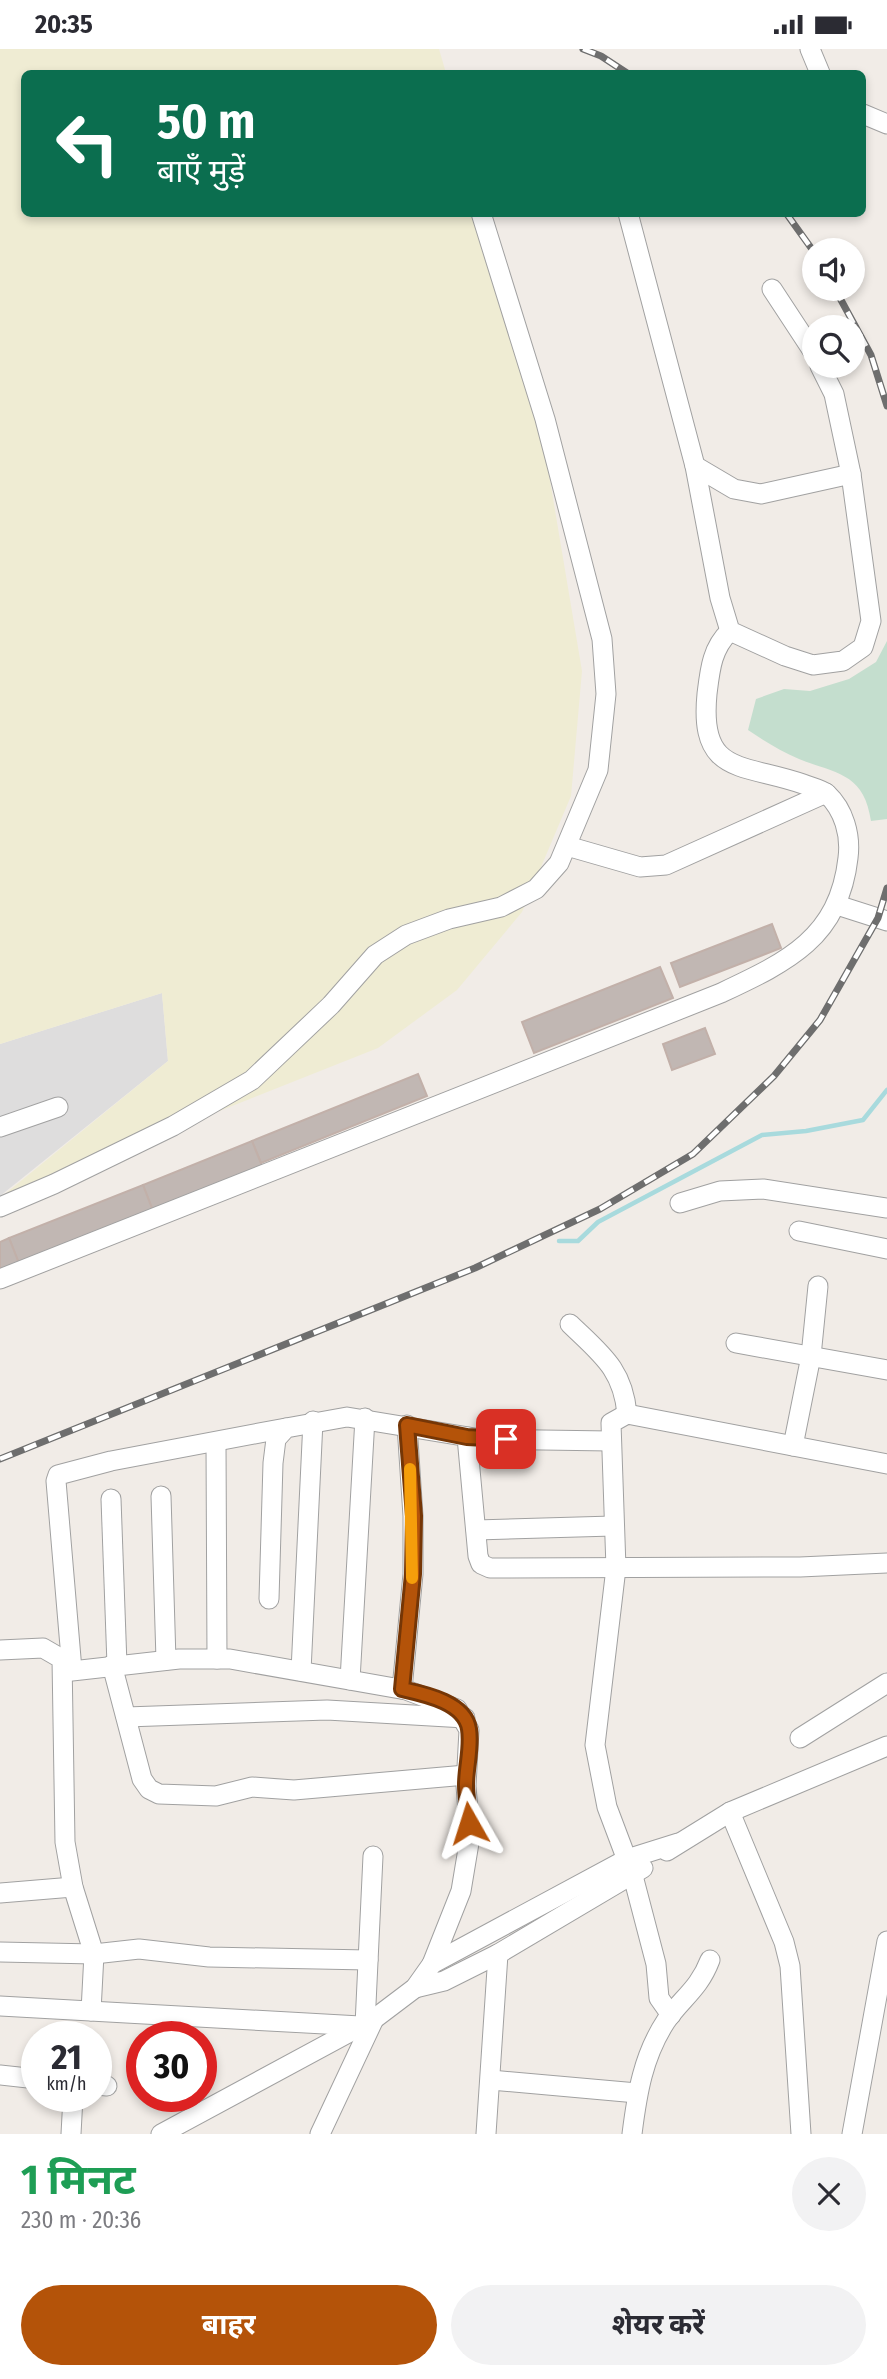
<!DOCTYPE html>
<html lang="hi">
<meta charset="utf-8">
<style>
:root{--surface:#fff;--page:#f2f2f3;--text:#2b2b33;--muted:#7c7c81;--accent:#b45309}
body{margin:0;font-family:"Fira Sans Condensed","Noto Sans Devanagari",sans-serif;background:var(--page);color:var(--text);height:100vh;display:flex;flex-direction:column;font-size:26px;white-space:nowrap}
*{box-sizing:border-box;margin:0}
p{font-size:23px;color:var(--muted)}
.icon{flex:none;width:38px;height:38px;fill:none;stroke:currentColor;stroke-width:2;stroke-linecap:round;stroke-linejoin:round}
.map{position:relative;height:2085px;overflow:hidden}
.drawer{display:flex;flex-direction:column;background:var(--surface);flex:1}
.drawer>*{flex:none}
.top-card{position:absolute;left:21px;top:21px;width:845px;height:147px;border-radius:10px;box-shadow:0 4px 10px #0003;background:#0b6e4f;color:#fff;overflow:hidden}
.buttons{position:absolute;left:802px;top:189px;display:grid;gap:14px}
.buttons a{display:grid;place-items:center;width:63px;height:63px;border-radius:50%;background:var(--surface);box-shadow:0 4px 10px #0003;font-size:35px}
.speed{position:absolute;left:21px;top:1972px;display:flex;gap:14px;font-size:35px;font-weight:700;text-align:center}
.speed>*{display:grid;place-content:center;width:91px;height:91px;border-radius:50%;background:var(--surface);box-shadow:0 4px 10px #0003;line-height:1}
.speed small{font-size:18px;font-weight:400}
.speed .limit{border:10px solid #d22;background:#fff;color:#111}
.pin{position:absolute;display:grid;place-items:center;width:60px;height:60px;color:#fff;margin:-30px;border-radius:14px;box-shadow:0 4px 10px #0006}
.me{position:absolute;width:77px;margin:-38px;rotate:354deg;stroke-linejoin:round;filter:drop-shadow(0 0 5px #0008)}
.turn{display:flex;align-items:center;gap:24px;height:147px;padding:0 21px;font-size:32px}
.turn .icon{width:91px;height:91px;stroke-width:2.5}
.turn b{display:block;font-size:49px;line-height:60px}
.round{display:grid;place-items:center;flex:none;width:74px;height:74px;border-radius:37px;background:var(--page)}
.summary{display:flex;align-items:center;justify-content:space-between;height:119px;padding:0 21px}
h1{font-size:42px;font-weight:700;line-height:52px;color:#1e9e55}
.primary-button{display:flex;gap:14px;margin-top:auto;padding:14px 21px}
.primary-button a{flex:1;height:80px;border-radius:42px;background:var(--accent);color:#fff;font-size:28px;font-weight:700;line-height:80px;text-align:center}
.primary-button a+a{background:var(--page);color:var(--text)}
.status{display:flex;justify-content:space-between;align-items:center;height:49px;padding:0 35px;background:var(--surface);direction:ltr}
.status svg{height:19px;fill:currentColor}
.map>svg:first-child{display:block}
</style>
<div class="status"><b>20:35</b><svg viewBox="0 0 49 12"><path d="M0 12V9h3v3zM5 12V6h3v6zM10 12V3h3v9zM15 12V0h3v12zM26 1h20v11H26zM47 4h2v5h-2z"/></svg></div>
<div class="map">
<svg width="887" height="2085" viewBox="0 0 887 2085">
<rect width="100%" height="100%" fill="#f1ece7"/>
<polygon fill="#dedddd" points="162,944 168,1012 0,1147 0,995"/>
<polygon fill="#efecd3" points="0,0 439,0 446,24 24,24 24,164 484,165 540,372 582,622 571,747 522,863 457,941 378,999 0,1149 168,1012 162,944 0,995"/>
<path fill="#c4dece" d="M887,592V770L871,772C864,724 837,725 799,710C780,702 764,692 748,681L756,650L784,640L810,642L849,630L876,613Z"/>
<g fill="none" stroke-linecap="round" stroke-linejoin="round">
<polyline stroke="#a8dadd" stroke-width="4.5" points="559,1192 578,1192 598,1173 762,1086 806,1082 863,1071 887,1041"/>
</g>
<g fill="#c1b7b3" stroke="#c2b0a9" stroke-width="2">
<polygon points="772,875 781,899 680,938 671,914"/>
<polygon points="660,918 673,949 534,1004 522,973"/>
<polygon points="705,979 715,1005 672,1021 663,995"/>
<polygon points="418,1025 427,1047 261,1114 252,1092"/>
<polygon points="252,1092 262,1117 153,1162 143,1136"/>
<polygon points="143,1136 153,1162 20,1217 9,1189"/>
<polygon points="9,1189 20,1217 0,1225 0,1193"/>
</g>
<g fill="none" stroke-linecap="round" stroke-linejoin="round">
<g stroke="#a1a1a1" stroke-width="21">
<g id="minor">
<polyline points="810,0 820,24"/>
<polyline points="863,65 887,75"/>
<polyline points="628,164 695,417 720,549 730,582 785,607 813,616 843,612 863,598 871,572 851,425 834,345 820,317"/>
<polyline points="772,240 814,304"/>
<polyline points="695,417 734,440 761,445 851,425"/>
<polyline points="567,797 640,818 666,816 826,744"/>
<polyline points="837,856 887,872"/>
<polyline points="0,1078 58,1058"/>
<polyline points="680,1154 720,1142 763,1140 887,1159"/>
<polyline points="0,1158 54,1135 173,1077 252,1031 331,956 375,906 406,886 449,870 501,858 536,840 559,814 598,721 606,645 602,590 545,370 481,164"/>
<polyline points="799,1182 887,1200"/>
<path d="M0,1230L721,944C787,913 839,889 848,809C851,786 844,761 827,745C821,740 810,738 803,735C743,714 699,727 707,645C710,620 712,599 730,582"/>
<path d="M570,1275C601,1305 623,1320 627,1365"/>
<polyline points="736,1294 887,1321"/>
<polyline points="467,1388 478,1507 481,1515 490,1519 800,1518 887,1514"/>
<polyline points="216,1394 217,1610"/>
<polyline points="793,1397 811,1307 818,1237"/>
<polyline points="161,1447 166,1611"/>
<polyline points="111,1450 117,1616"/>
<polyline points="476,1481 613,1477"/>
<polyline points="269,1550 273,1414 276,1390 286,1379 347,1368 481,1390 610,1392"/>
<polyline points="0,1601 43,1599 62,1610 65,1793 73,1838 94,1905 91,1962"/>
<polyline points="112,1616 142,1730 149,1740 159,1745 216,1747 252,1738 294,1741 466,1726"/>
<polyline points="72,1621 56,1432 58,1426 111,1412 286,1379"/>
<polyline points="301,1622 313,1372"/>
<polyline points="63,1623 179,1610 230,1610 406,1641 457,1660 469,1681 466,1737 470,1788 461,1842 432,1915"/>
<polyline points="350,1631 365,1369"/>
<polyline points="402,1640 413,1525 413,1467 407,1376"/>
<polyline points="126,1668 327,1661 465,1669"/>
<polyline points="800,1689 887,1634"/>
<polyline points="730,1763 784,1893 790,1917 801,2085"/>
<polyline points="667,1802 730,1763 887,1697"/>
<polyline points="0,1844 73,1838"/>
<polyline points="0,1903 94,1905 139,1900 209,1908 368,1911"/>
<polyline points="415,1939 444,1932 498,1905 643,1819"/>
<polyline points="0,1957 360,1977"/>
<polyline points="671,1966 659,1949 656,1915 633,1827 607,1758 595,1696 616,1519 611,1374 627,1365 887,1415"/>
<polyline points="365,1976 373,1807"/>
<polyline points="0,2026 37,2030"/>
<polyline points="491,2031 637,2044"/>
<polyline points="96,2036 107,2037"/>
<polyline points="71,2085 73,2048"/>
<polyline points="161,2085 374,1970 415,1939 432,1915 627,1810 678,1794"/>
<polyline points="320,2085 374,1970"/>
<polyline points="486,2085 498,1905"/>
<path d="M632,2085C637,2045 643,2007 666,1972C682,1949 699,1940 710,1911"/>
<polyline points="852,2085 887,1892"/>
</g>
</g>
<use href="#minor" stroke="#fff" stroke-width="19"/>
<g stroke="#6e6e6e" stroke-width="7">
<g id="rail">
<polyline points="583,0 601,7 627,24"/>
<polyline points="786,164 814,203"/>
<polyline points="835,240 871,306 887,357"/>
<polyline points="0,1410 475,1219 600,1160 693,1105 774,1027 820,971 878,869 887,839"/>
</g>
</g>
<use href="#rail" stroke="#fff" stroke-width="4.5" stroke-dasharray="13" stroke-linecap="butt"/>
</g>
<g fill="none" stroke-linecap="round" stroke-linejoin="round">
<g stroke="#753606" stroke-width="18">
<path id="route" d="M469,1774C469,1761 466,1748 466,1736C466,1718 472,1698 469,1680C465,1653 424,1645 402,1640L413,1525L414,1467L407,1376L467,1388L506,1390"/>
</g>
<use href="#route" stroke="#b45309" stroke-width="12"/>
<polyline stroke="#f59e0b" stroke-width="12" points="410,1420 412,1529"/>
</g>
</svg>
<div class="buttons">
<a><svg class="icon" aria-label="sound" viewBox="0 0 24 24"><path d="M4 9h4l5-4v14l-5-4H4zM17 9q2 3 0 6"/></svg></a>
<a><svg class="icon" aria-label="search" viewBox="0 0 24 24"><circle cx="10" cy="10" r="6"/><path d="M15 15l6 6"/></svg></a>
</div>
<div class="speed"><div>21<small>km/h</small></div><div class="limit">30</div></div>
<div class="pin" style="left:506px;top:1390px;background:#d93025"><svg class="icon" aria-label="arrive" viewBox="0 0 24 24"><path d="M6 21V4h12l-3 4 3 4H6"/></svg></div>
<svg class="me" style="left:469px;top:1774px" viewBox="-20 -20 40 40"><path d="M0-17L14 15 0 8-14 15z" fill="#b45309" stroke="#fff" stroke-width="4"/></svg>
<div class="top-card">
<div class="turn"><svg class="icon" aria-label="left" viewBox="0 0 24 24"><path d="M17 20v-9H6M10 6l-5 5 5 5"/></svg><div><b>50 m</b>बाएँ मुड़ें</div></div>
</div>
</div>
<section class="drawer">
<div class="summary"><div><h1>1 मिनट</h1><p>230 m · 20:36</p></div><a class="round"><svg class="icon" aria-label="close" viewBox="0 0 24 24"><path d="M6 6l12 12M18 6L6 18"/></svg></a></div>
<div class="primary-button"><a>बाहर</a><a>शेयर करें</a></div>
</section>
